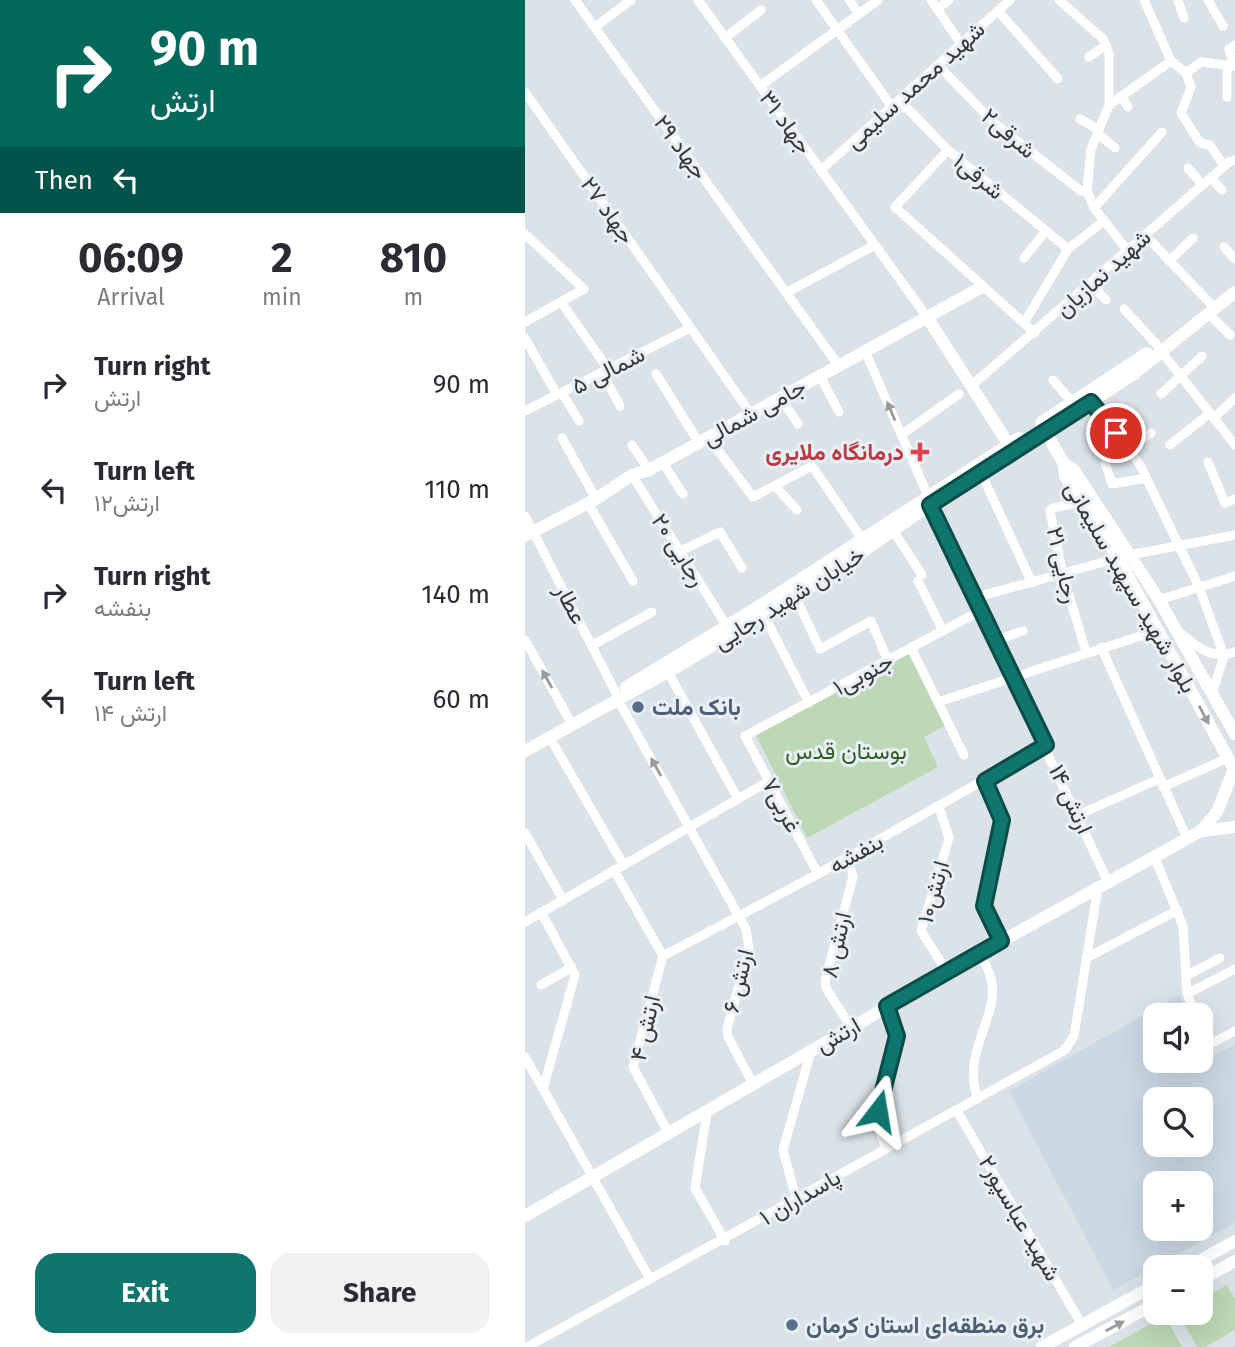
<!DOCTYPE html>
<meta charset="utf-8">
<style>
:root{--surface:#fff;--page:#f2f2f3;--text:#2b2b33;--muted:#7c7c81;--accent:#0f766e}
body{margin:0;font-family:"Fira Sans",Vazirmatn,sans-serif;background:var(--page);color:var(--text);height:100vh;display:flex;flex-direction:column;font-size:26px;white-space:nowrap}
*{box-sizing:border-box;margin:0}
p{font-size:23px;color:var(--muted)}
.icon{flex:none;width:38px;height:38px;fill:none;stroke:currentColor;stroke-width:2;stroke-linecap:round;stroke-linejoin:round}
.map{position:relative;flex:1;overflow:hidden}
.side{display:flex;flex-direction:column;background:var(--surface);width:525px}
.side>*{flex:none}
.top-card{background:#00695c;color:#fff;overflow:hidden}
.tools{position:absolute;left:618px;top:1003px;display:grid;gap:14px}
.tools a{display:grid;place-items:center;width:70px;height:70px;border-radius:14px;background:var(--surface);box-shadow:0 7px 28px #0002;font-size:35px}
.pin{position:absolute;display:grid;place-items:center;width:60px;height:60px;color:#fff;margin:-30px;border:4px solid #fff;border-radius:50%;box-shadow:0 2px 7px #0007}
.me{position:absolute;width:77px;margin:-38px;rotate:14deg;stroke-linejoin:round;filter:drop-shadow(0 0 5px #0008)}
.turn{display:flex;align-items:center;gap:24px;height:147px;padding:0 35px;font-size:32px}
.turn .icon{width:91px;height:91px;stroke-width:2.5}
.turn b{display:block;font-size:49px;line-height:60px}
.then{display:flex;align-items:center;height:66px;padding:0 35px;background:#0003;gap:14px;font-size:26px}
.eta{display:flex;justify-content:space-evenly;align-items:center;height:119px;text-align:center}
.eta b{font-size:42px;font-weight:700;line-height:49px}
.action{display:flex;gap:14px;margin-top:auto;padding:14px 35px}
.action a{flex:1;height:80px;border-radius:21px;background:var(--accent);color:#fff;font-size:28px;font-weight:700;line-height:80px;text-align:center}
.action a+a{background:var(--page);color:var(--text)}
ul{padding:0;list-style:none}
li{display:flex;align-items:center;gap:21px;height:105px;padding:0 35px}
li div{flex:1}
li b{display:block;font-size:26px}
li em{font-style:normal}
main{display:flex;flex:1;min-height:0}
.map>svg:first-child{display:block}
</style>
<main>
<section class="side">
<div class="top-card">
<div class="turn"><svg class="icon" aria-label="right" viewBox="0 0 24 24"><path d="M7 20v-9h11M14 6l5 5-5 5"/></svg><div><b>90 m</b>ارتش</div></div>
<div class="then">Then<svg class="icon" aria-label="left" viewBox="0 0 24 24"><path d="M17 20v-9H6M10 6l-5 5 5 5"/></svg></div>
</div>
<div class="eta">
<div><b>06:09</b><p>Arrival</p></div>
<div><b>2</b><p>min</p></div>
<div><b>810</b><p>m</p></div>
</div>
<ul>
<li><svg class="icon" aria-label="right" viewBox="0 0 24 24"><path d="M7 20v-9h11M14 6l5 5-5 5"/></svg><div><b>Turn right</b><p>ارتش</p></div><em>90 m</em></li>
<li><svg class="icon" aria-label="left" viewBox="0 0 24 24"><path d="M17 20v-9H6M10 6l-5 5 5 5"/></svg><div><b>Turn left</b><p>ارتش۱۲</p></div><em>110 m</em></li>
<li><svg class="icon" aria-label="right" viewBox="0 0 24 24"><path d="M7 20v-9h11M14 6l5 5-5 5"/></svg><div><b>Turn right</b><p>بنفشه</p></div><em>140 m</em></li>
<li><svg class="icon" aria-label="left" viewBox="0 0 24 24"><path d="M17 20v-9H6M10 6l-5 5 5 5"/></svg><div><b>Turn left</b><p>ارتش ۱۴</p></div><em>60 m</em></li>
</ul>
<div class="action"><a>Exit</a><a>Share</a></div>
</section>
<div class="map">
<svg width="710" height="1347" viewBox="0 0 710 1347">
<rect width="100%" height="100%" fill="#dbe3e9"/>
<path fill="#cbd9e4" fill-rule="evenodd" d="M654,995L663,1015H630V1060H676V1042L683,1058L710,1045V1223L588,1290L484,1091ZM630,1099H676V1144H630ZM630,1183H676V1228H630Z"/>
<g fill="#bdd8b5">
<polygon points="387,650 421,725 399,737 413,767 282,838 231,735"/>
<polygon points="702,1285 710,1299 710,1330 680,1347 672,1347 653,1313 676,1312 676,1299"/>
<polygon points="640,1316 657,1347 584,1347"/>
</g>
<g fill="none" stroke-linecap="round" stroke-linejoin="round">
<g stroke="#fff" stroke-width="9">
<polyline points="50,0 314,366"/>
<polyline points="173,0 402,317"/>
<polyline points="291,0 367,107 381,107 423,150 543,249"/>
<polyline points="324,0 334,14"/>
<polyline points="406,0 436,44"/>
<polyline points="534,0 578,39 584,54 584,105 566,149 562,191 569,208 603,251"/>
<polyline points="619,0 646,61 661,73 676,62 710,66"/>
<polyline points="653,0 659,18"/>
<polyline points="683,0 698,26"/>
<polyline points="412,9 424,0"/>
<polyline points="473,11 533,79"/>
<polyline points="70,27 106,0"/>
<polyline points="200,38 236,10"/>
<polyline points="564,57 581,45"/>
<polyline points="413,65 468,122 556,191 562,191"/>
<polyline points="709,66 704,49 710,45"/>
<polyline points="661,73 666,87 656,113 675,143 685,145 699,166"/>
<polyline points="235,86 353,0"/>
<polyline points="0,92 226,414"/>
<polyline points="596,96 603,107"/>
<polyline points="702,97 702,65"/>
<polyline points="584,105 646,61"/>
<polyline points="555,119 574,130"/>
<polyline points="572,133 590,148"/>
<polyline points="423,150 370,207 510,333"/>
<polyline points="663,168 678,185"/>
<polyline points="296,170 485,0"/>
<polyline points="686,178 697,190"/>
<polyline points="569,208 637,132"/>
<polyline points="0,234 59,289 0,322"/>
<polyline points="621,236 685,303"/>
<polyline points="699,247 710,259"/>
<polyline points="499,258 520,232"/>
<polyline points="644,261 668,238"/>
<polyline points="566,284 581,300"/>
<polyline points="261,293 350,245"/>
<polyline points="36,302 83,369"/>
<polyline points="599,309 632,345"/>
<polyline points="683,313 705,335"/>
<polyline points="499,323 543,249 579,221"/>
<polyline points="0,338 32,395"/>
<polyline points="340,351 403,496"/>
<polyline points="636,351 710,445"/>
<polyline points="77,372 95,406"/>
<polyline points="131,374 174,443"/>
<polyline points="295,376 314,412"/>
<polyline points="528,380 548,403"/>
<polyline points="446,386 704,162 710,160"/>
<polyline points="37,393 54,421"/>
<polyline points="636,394 677,356"/>
<polyline points="256,398 273,424"/>
<polyline points="566,402 615,465 674,587 699,656"/>
<polyline points="0,411 165,328"/>
<polyline points="689,418 710,398"/>
<polyline points="376,435 434,394"/>
<polyline points="183,437 228,497 287,466 337,539"/>
<polyline points="37,438 71,499"/>
<polyline points="107,445 124,470"/>
<polyline points="645,445 685,413"/>
<polyline points="603,449 626,433"/>
<polyline points="683,462 700,503 710,499"/>
<polyline points="138,463 158,494"/>
<polyline points="580,463 587,484 621,478"/>
<polyline points="456,473 507,583"/>
<polyline points="107,475 201,625"/>
<polyline points="250,486 272,510"/>
<polyline points="557,502 528,508 525,511 538,575 561,652"/>
<polyline points="63,503 108,581"/>
<polyline points="405,505 583,882"/>
<polyline points="0,516 91,693"/>
<polyline points="369,532 397,575"/>
<polyline points="154,552 195,532 217,568"/>
<polyline points="605,555 710,535"/>
<polyline points="393,581 418,631"/>
<polyline points="270,596 295,649 346,621 363,661"/>
<polyline points="449,598 593,558"/>
<polyline points="634,600 710,576"/>
<polyline points="239,615 284,703"/>
<path d="M656,633C673,648 688,660 710,652"/>
<polyline points="0,640 44,719"/>
<polyline points="471,640 498,631"/>
<polyline points="68,645 127,612"/>
<polyline points="576,647 662,838"/>
<polyline points="386,648 439,755"/>
<polyline points="143,672 213,799"/>
<polyline points="687,694 699,656"/>
<polyline points="93,700 221,929 224,949 202,1029 203,1037 228,1084"/>
<polyline points="413,702 634,630"/>
<polyline points="25,738 98,864"/>
<polyline points="460,781 477,819 459,906 476,941"/>
<polyline points="638,787 703,758"/>
<polyline points="414,807 424,838 396,931 422,972"/>
<polyline points="553,815 634,779"/>
<polyline points="0,833 38,900"/>
<polyline points="323,856 328,877 300,981 301,988 326,1027"/>
<polyline points="629,856 658,926 662,994 671,1015"/>
<polyline points="89,870 138,956"/>
<polyline points="293,874 220,736 455,611"/>
<polyline points="16,912 50,975 18,1089"/>
<polyline points="0,922 244,781"/>
<polyline points="138,956 293,874 521,745"/>
<polyline points="138,956 108,1067 144,1134"/>
<polyline points="563,957 653,910"/>
<polyline points="661,976 695,958"/>
<polyline points="16,985 47,967"/>
<polyline points="662,994 710,969"/>
<polyline points="676,1026 685,1044 710,1031"/>
<polyline points="0,1057 125,1279"/>
<path d="M453,1099C436,1055 472,1019 467,984C466,973 459,962 455,953"/>
<polyline points="432,1111 557,1325"/>
<polyline points="182,1112 170,1188 200,1241"/>
<polyline points="361,1149 351,1120 372,1036 362,1006"/>
<polyline points="271,1198 258,1150 286,1051"/>
<path d="M2,1347C181,1248 361,1150 540,1050L549,1036L573,887"/>
</g>
<g stroke="#fff" stroke-width="12">
<polyline points="402,317 484,445"/>
<polyline points="517,422 622,353"/>
<polyline points="516,424 539,464 540,476 593,558 710,771"/>
<polyline points="539,464 549,470 634,600 710,734"/>
<polyline points="0,536 71,499 107,475 124,470 457,287"/>
<polyline points="101,687 234,606 494,438"/>
<polyline points="0,751 143,672 292,583 405,505 606,376 710,292"/>
<polyline points="676,831 710,827"/>
<polyline points="0,1216 466,947 676,831 692,812 709,769"/>
<polyline points="663,1267 710,1241"/>
<polyline points="676,1280 710,1261"/>
<polyline points="517,1347 630,1285"/>
<polyline points="550,1347 630,1304"/>
</g>
</g>
<defs><path id="oneway-solid" d="M-6-.8H1V-3.2L6.5 0L1 3.2V.8H-6Z" transform="scale(1.75)"/></defs>
<g fill="#9a9b9c">
<use href="#oneway-solid" transform="translate(366 411) rotate(-113)"/>
<use href="#oneway-solid" transform="translate(22 679) rotate(-119)"/>
<use href="#oneway-solid" transform="translate(679 715) rotate(62)"/>
<use href="#oneway-solid" transform="translate(131 767) rotate(-119)"/>
<use href="#oneway-solid" transform="translate(590 1326) rotate(-28)"/>
</g>
<g fill="none" stroke-linecap="round" stroke-linejoin="round">
<g stroke="#0a4d48" stroke-width="18">
<polyline id="route" points="353,1111 372,1036 362,1006 476,941 459,906 477,820 460,781 521,745 405,505 566,402 591,433"/>
</g>
<use href="#route" stroke="#0f766e" stroke-width="12"/>
</g>
<path fill="#e0444e" stroke="#e8f0f6" stroke-width="2.5" d="M391.5 441.5h7v7h7v7h-7v7h-7v-7h-7v-7h7z"/>
<g fill="#5c6f8a" stroke="#e8f0f6" stroke-width="2.5">
<circle cx="113" cy="707" r="7"/>
<circle cx="267" cy="1325" r="7"/>
</g>
<g text-anchor="middle" dominant-baseline="central" stroke-width="6" stroke-linejoin="round" paint-order="stroke">
<g font-size="23" fill="#35373a" stroke="#e8f0f6">
<text transform="translate(390 85) rotate(-42)">شهید محمد سلیمی</text>
<text transform="translate(261 122) rotate(54)">جهاد ۳۱</text>
<text transform="translate(484 133) rotate(41)">شرقی۲</text>
<text transform="translate(156 147) rotate(54)">جهاد ۲۹</text>
<text transform="translate(454 176) rotate(40)">شرقی۱</text>
<text transform="translate(83 210) rotate(55)">جهاد ۲۷</text>
<text transform="translate(578 273) rotate(-42)">شهید نمازیان</text>
<text transform="translate(83 370) rotate(-27)">شمالی ۵</text>
<text transform="translate(229 412) rotate(-29)">جامی شمالی</text>
<text transform="translate(154 550) rotate(58)">رجایی ۲۰</text>
<text transform="translate(538 565) rotate(77)">رجایی ۲۱</text>
<text transform="translate(606 587) rotate(60)">بلوار شهید سپهبد سلیمانی</text>
<text transform="translate(264 598) rotate(-32)">خیابان شهید رجایی</text>
<text transform="translate(46 604) rotate(62)">عطار</text>
<text transform="translate(338 674) rotate(-28)">جنوبی۱</text>
<text transform="translate(546 799) rotate(65)">ارتش ۱۴</text>
<text transform="translate(257 805) rotate(62)">غربی۷</text>
<text transform="translate(331 853) rotate(-29)">بنفشه</text>
<text transform="translate(408 892) rotate(-74)">ارتش۱۰</text>
<text transform="translate(311 945) rotate(-77)">ارتش ۸</text>
<text transform="translate(213 981) rotate(-76)">ارتش ۶</text>
<text transform="translate(120 1028) rotate(-77)">ارتش ۴</text>
<text transform="translate(313 1035) rotate(-30)">ارتش</text>
<text transform="translate(275 1197) rotate(-30)">پاسداران ۱</text>
<text transform="translate(495 1218) rotate(60)">شهید عباسپور۲</text>
</g>
<g font-size="23" font-weight="bold" fill="#be3a42" stroke="#e8f0f6" text-anchor="end">
<text x="379" y="452">درمانگاه ملایری</text>
</g>
<g font-size="23" font-weight="bold" fill="#4e5e75" stroke="#e8f0f6" text-anchor="start">
<text x="127" y="707">بانک ملت</text>
<text x="281" y="1325">برق منطقه‌ای استان کرمان</text>
</g>
<g font-size="23" fill="#2f5d1f" stroke="#e8f0f6">
<text x="321" y="751">بوستان قدس</text>
</g>
</g>
</svg>
<div class="tools">
<a><svg class="icon" aria-label="sound" viewBox="0 0 24 24"><path d="M4 9h4l5-4v14l-5-4H4zM17 9q2 3 0 6"/></svg></a>
<a><svg class="icon" aria-label="search" viewBox="0 0 24 24"><circle cx="10" cy="10" r="6"/><path d="M15 15l6 6"/></svg></a>
<a>+</a>
<a>−</a>
</div>
<div class="pin" style="left:591px;top:433px;background:#d93025"><svg class="icon" aria-label="arrive" viewBox="0 0 24 24"><path d="M6 21V4h12l-3 4 3 4H6"/></svg></div>
<svg class="me" style="left:353px;top:1111px" viewBox="-20 -20 40 40"><path d="M0-17L14 15 0 8-14 15z" fill="#0f766e" stroke="#fff" stroke-width="4"/></svg>
</div>
</main>
